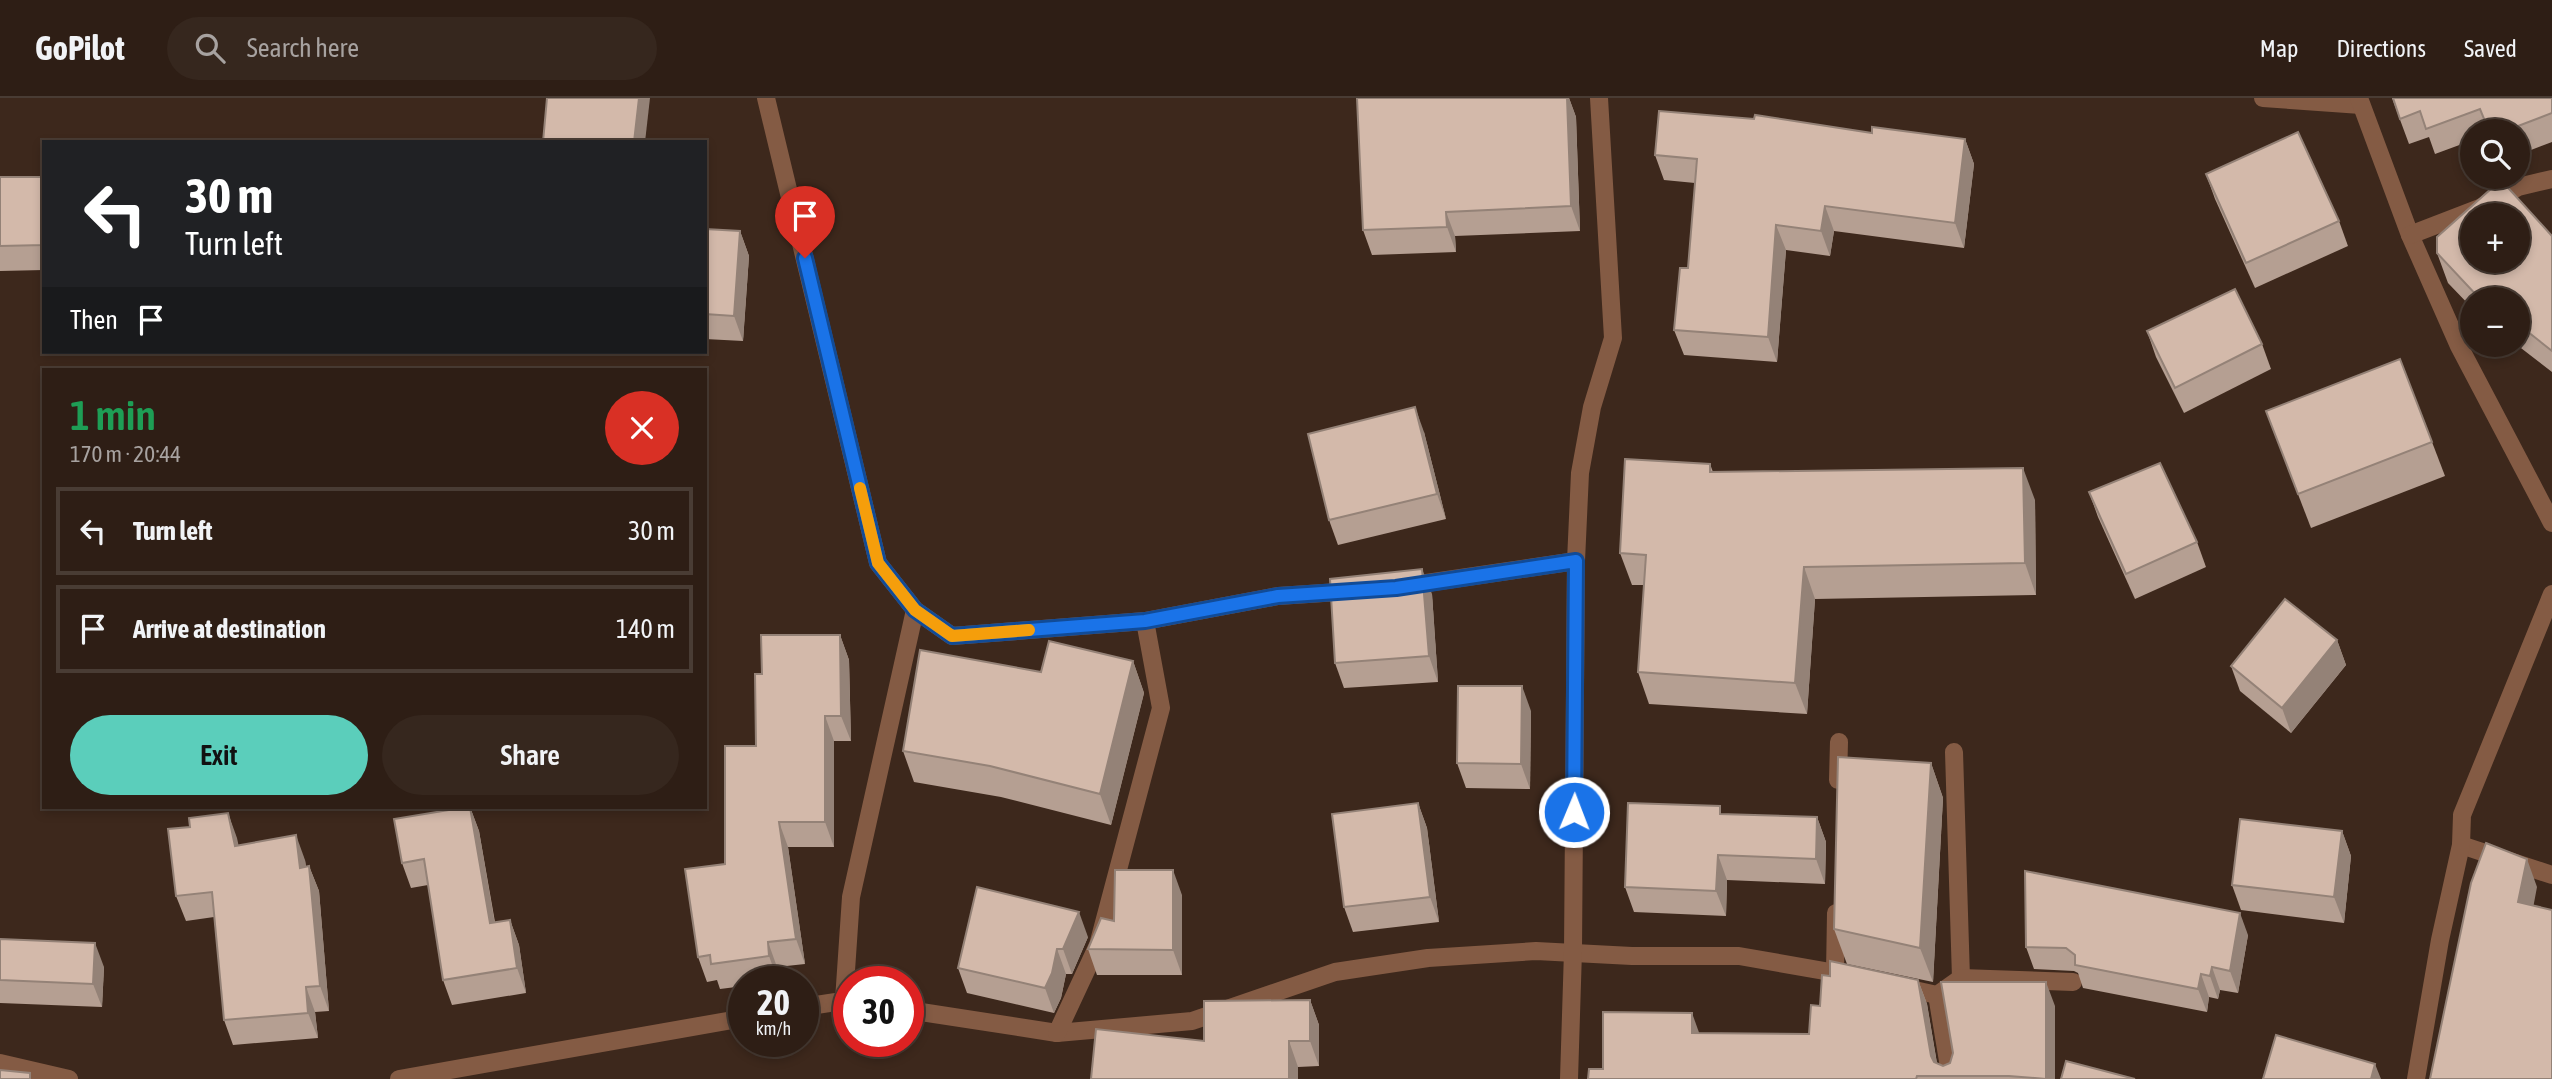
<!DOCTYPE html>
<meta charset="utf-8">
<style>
:root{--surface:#2e1e15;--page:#36271e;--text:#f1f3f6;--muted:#a7a2a0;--line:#493c34;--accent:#5bcebb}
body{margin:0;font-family:"Asap Condensed",sans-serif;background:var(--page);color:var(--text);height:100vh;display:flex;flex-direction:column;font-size:26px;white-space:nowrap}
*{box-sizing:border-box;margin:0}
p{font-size:23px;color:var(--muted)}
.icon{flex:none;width:38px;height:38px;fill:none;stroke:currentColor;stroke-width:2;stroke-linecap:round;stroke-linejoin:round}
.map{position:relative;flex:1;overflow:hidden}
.side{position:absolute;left:42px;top:270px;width:665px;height:441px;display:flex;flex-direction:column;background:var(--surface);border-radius:0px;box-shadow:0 4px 10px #0003,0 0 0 2px var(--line)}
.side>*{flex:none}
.hud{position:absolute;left:42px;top:42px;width:665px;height:214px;border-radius:0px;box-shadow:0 4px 10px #0003,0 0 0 2px var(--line);background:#202124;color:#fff;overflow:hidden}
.fabs{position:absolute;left:2460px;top:21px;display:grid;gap:14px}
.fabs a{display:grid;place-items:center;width:70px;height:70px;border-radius:50%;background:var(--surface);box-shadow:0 4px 10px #0003,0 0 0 2px var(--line);font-size:35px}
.speed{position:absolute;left:728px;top:868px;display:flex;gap:14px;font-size:35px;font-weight:700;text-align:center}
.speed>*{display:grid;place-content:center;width:91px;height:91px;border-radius:50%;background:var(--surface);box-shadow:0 4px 10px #0003,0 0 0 2px var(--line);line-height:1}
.speed small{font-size:18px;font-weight:400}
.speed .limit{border:10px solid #d22;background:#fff;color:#111}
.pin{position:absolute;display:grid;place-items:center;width:60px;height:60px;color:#fff;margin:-72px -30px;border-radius:50% 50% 50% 0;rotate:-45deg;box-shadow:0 0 7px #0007}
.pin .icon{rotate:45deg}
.me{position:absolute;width:77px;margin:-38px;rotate:1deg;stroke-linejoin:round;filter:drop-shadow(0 0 5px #0008)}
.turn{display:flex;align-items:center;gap:24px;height:147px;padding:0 28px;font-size:32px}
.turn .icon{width:91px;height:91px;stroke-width:2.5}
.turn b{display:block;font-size:49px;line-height:60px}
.then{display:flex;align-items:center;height:66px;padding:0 28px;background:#0003;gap:14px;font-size:26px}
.round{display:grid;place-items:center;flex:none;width:74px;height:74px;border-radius:37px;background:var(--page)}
.overview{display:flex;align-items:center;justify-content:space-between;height:119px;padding:0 28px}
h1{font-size:42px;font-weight:600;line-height:52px;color:#1e9e55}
.button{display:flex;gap:14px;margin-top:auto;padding:14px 28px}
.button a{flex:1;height:80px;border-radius:42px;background:var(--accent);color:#111;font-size:28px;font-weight:600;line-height:80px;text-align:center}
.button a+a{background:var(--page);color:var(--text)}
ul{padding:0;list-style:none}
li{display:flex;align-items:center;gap:21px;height:88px;margin:0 14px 10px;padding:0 14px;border:4px solid var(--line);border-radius:0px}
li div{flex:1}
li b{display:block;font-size:26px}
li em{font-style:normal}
header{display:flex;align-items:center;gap:42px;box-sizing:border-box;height:98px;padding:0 35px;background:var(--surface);border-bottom:2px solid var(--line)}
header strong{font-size:33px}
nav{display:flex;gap:38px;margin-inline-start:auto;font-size:24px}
.search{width:490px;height:63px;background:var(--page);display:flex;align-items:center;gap:18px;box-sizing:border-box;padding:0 24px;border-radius:38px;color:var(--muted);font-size:26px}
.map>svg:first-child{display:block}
</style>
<header>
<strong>GoPilot</strong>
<div class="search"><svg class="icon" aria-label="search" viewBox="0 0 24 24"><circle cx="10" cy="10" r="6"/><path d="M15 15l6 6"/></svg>Search here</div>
<nav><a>Map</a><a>Directions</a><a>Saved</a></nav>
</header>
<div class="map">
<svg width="2552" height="981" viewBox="0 0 2552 981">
<rect width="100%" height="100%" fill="#3d281c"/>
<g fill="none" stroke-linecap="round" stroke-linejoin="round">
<g stroke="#845b44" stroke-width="18">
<polyline points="766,0 878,465 915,512 952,538 1145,523 1278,498 1354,493"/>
<polyline points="2263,0 2361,7"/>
<polyline points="2359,0 2410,137 2459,248 2552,425"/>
<polyline points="2410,137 2480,110 2518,89 2552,81"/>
<polyline points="1406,488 1576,463"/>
<polyline points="1954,654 1961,880"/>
<polyline points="1838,682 1839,644"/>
<polyline points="2461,747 2552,777"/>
<polyline points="1835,875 1836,815"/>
<polyline points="1901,889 1937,897 1961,880 2073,884"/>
<polyline points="1937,897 1951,981"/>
<polyline points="844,902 851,799 915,512"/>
<polyline points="803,909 849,902"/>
<polyline points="908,912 1057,935 1192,923 1335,874 1428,860 1536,853 1632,858 1739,858 1853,878"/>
<polyline points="1057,935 1098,847 1161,610 1145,523"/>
<polyline points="0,965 69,981"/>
<polyline points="399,981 744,920"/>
<polyline points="1569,981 1573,853 1576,463 1580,375 1592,309 1613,240 1599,0"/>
<polyline points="2416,981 2440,842 2461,747 2462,717 2552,496"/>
</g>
</g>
<g fill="#b59f92">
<polygon points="1567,0 1569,0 1576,19 1580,133 1455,138 1456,154 1372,157 1363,132"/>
<polygon points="2392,0 2552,0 2552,44 2518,57 2518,33 2473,33 2473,42 2435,56 2429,39 2409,46"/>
<polygon points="1872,35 1965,41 1974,66 1964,150 1834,133 1830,158 1786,152 1777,264 1684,257 1674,232 1688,170 1695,85 1664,82 1655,57"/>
<polygon points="2206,76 2339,123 2348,148 2255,190 2215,101"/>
<polygon points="0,79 44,79 44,172 0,173"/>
<polygon points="705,131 740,133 749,158 743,243 705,241"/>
<polygon points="2552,138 2552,274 2517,247 2518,201 2473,201 2473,211 2448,185 2437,155"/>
<polygon points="2147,233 2262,246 2271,271 2184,315 2156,259"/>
<polygon points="2266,313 2432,344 2445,378 2311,430"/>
<polygon points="1424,334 1446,421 1338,447 1329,422"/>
<polygon points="1710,366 1713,374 2035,402 2036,497 1815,501 1807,616 1649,606 1638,574 1644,487 1632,487 1620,455"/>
<polygon points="2089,394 2197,444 2206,469 2135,501 2098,419"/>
<polygon points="1432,496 1438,584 1344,590 1335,565"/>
<polygon points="840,537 849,562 851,643 834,643 834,749 788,749 805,866 777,869 778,883 744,884 744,888 720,891 717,882 707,884 698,859 725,766 756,648 762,576"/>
<polygon points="2337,542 2346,567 2291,635 2240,593 2231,568"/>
<polygon points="1133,563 1144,595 1111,727 1001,699 914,684 903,653"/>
<polygon points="1531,613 1530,691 1466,690 1457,665"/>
<polygon points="1931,665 1943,700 1933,884 1847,866 1834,831"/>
<polygon points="1418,705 1427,730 1439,824 1353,834 1344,809"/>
<polygon points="470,709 479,733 495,824 510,822 519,847 526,895 452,907 443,882 428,787 411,790 402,765"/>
<polygon points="228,715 238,747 305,762 306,769 309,768 319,793 329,913 315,914 318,940 233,947 224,922 214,819 186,823 176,798 190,729"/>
<polygon points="1723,716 1817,719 1826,744 1825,786 1727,782 1726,818 1634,814 1625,789"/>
<polygon points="2342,733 2351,758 2344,825 2241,812 2232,787"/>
<polygon points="1182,797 1182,877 1097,877 1088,851 1114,823"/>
<polygon points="2248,837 2238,895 2220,892 2218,901 2209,899 2207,914 2083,890 2078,875 2074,873 2034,871 2026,849"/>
<polygon points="1088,839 1072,876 1066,876 1061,900 1054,915 967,895 958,870"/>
<polygon points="0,841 104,869 102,909 0,905"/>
<polygon points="1918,882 1927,906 1937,965 1943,968 2055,908 2055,981 1588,981 1603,971 1699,935 1809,936 1820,908"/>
<polygon points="1310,902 1319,927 1319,968 1298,969 1298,981 1091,981 1204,943"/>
</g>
<g fill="#948277">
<polygon points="639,0 650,0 645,44 634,44"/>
<polygon points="1567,0 1569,0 1576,19 1580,133 1571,108"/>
<polygon points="1965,41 1974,66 1964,150 1955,125"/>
<polygon points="1825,108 1834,133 1830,158 1821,133"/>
<polygon points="1446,114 1455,138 1456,154 1447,129"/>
<polygon points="1776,127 1786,152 1777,264 1768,239"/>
<polygon points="740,133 749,158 743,243 734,218"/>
<polygon points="1415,309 1424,334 1446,421 1437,396"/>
<polygon points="2023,370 2035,402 2036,497 2025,465"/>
<polygon points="1804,469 1815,501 1807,616 1795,585"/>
<polygon points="1422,471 1432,496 1438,584 1429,558"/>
<polygon points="840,537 849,562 851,643 841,618"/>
<polygon points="2337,542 2346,567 2291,635 2282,610"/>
<polygon points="1133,563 1144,595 1111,727 1100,696"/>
<polygon points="1522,588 1531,613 1530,691 1521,666"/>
<polygon points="825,618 834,643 834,749 825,724"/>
<polygon points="1931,665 1943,700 1933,884 1920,850"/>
<polygon points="1418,705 1427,730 1439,824 1430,799"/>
<polygon points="470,709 479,733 499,850 490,825"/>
<polygon points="228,715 237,740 244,773 235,748"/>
<polygon points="1817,719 1826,744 1825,786 1816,761"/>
<polygon points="779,724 788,749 805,866 796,841"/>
<polygon points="2342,733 2351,758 2344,825 2334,799"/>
<polygon points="296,737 305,762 309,795 300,770"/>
<polygon points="1718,757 1727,782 1726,818 1716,793"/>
<polygon points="2527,761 2537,789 2529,832 2518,804"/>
<polygon points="309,768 319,793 329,913 320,888"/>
<polygon points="1173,772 1182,797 1182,877 1173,852"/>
<polygon points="1079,814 1088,839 1072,876 1063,851"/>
<polygon points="2240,815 2248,837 2238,895 2230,873"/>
<polygon points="510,822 519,847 526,895 517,870"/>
<polygon points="768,844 777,869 778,883 769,858"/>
<polygon points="95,845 104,869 102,909 93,886"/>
<polygon points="1057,851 1066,876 1061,900 1054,915 1045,890"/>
<polygon points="2212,869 2220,892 2218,901 2210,878"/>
<polygon points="2201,876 2209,899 2207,914 2198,891"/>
<polygon points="1918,882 1927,906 1939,978 1931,958"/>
<polygon points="2046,884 2055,908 2055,981 2046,981"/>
<polygon points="306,889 315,914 318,940 308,915"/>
<polygon points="1310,902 1319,927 1319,968 1310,943"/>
<polygon points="1692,915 1701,940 1692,935"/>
<polygon points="1289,943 1298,969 1298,981 1289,981"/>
<polygon points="2375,966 2381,981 2371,981"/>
</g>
<g fill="#d3b9aa" stroke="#948277" stroke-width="2" fill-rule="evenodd">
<polygon points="547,0 639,0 634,44 543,44"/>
<polygon points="1357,0 1567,0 1571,108 1446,114 1447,129 1363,132"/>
<polygon points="2393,0 2552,0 2552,15 2505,33 2489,33 2480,11 2426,31 2420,13 2400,21"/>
<polygon points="1659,13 1754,21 1755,17 1872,35 1872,29 1965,41 1955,125 1825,108 1821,133 1776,127 1768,239 1674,232 1680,170 1688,170 1697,61 1655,57"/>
<polygon points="2298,34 2339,123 2246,165 2206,76"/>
<polygon points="0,79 44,79 44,147 0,148"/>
<path d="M2501,82L2552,138V253L2518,226V201H2480L2437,155V139ZM2473,117H2518V163H2473Z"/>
<polygon points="705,131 740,133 734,218 705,216"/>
<polygon points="2235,191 2262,246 2175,290 2147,233"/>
<polygon points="2400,261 2432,344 2298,396 2266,313"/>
<polygon points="1415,309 1437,396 1329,422 1308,336"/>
<polygon points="1625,361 1710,366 1710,374 2023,370 2025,465 1804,469 1795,585 1638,574 1646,457 1620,455"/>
<polygon points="2160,365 2197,444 2126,476 2089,394"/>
<polygon points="1422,471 1429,558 1335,565 1330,481"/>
<polygon points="2285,501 2337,542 2282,610 2231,568"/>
<polygon points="761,537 840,537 841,618 825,618 825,724 779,724 796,841 768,844 769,858 711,866 710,857 698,859 685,771 725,766 725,648 756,648 755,576 762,576"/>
<polygon points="1049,543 1133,563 1100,696 990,668 903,653 920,552 1041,574"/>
<polygon points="1458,588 1522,588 1521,666 1457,665"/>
<polygon points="1838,659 1931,665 1920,850 1834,831"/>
<polygon points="1418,705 1430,799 1344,809 1332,716"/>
<polygon points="1628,705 1720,708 1720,716 1817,719 1816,761 1718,757 1716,793 1625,789"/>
<polygon points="467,709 470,709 490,825 510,822 517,870 443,882 424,761 402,765 394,721"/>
<polygon points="228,715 235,748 296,737 300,770 309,768 320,888 306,889 308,915 224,922 212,794 176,798 168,731 190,729 189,720"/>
<polygon points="2240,721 2342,733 2334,799 2232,787"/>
<polygon points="2486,745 2527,761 2518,804 2552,812 2552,981 2430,981 2471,785"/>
<polygon points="1115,772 1173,772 1173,852 1088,851 1101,820 1114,823"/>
<polygon points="2025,773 2240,815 2230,873 2212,869 2210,878 2201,876 2198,891 2075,867 2075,857 2066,850 2026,849"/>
<polygon points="977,789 1079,814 1063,851 1057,851 1052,875 1045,890 958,870"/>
<polygon points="0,841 95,845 93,886 0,882"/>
<polygon points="1830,863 1918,882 1931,958 1934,964 1943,968 1950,965 1953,955 1941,884 2046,884 2046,981 2009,978 1917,978 1916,981 1588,981 1589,971 1603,971 1603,914 1692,915 1692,935 1809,936 1811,907 1820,908 1822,877 1830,878"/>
<polygon points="1310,902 1310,943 1289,943 1289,981 1091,981 1096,931 1204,943 1204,903"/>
<polygon points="2276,937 2375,966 2371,981 2263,981"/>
<polygon points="2066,963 2135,981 2061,981"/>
<polygon points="0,972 30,975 30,981 0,981"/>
</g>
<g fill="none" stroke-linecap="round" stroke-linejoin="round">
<g stroke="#114b97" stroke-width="18">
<polyline id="route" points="805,160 878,465 915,512 952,538 1145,523 1278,498 1396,490 1576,463 1574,714"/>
</g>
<use href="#route" stroke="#1a73e8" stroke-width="12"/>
<polyline stroke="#f59e0b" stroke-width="12" points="860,390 878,465 915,512 952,538 1029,532"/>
</g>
</svg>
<div class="fabs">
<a><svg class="icon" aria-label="search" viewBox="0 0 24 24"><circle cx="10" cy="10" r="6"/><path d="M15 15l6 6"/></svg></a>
<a>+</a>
<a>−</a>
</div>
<div class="speed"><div>20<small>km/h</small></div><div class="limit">30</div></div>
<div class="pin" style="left:805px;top:160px;background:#d93025"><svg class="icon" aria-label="arrive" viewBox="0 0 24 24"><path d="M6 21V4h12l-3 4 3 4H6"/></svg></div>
<svg class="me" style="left:1574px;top:714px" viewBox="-20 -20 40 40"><circle r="17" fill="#1a73e8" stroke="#fff" stroke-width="3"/><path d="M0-11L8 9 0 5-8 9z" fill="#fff"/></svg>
<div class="hud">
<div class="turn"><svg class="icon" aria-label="left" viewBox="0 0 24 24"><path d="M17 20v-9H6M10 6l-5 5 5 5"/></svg><div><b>30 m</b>Turn left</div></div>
<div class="then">Then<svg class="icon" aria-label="arrive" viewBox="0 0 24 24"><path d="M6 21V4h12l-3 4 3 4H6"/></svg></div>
</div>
<section class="side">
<div class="overview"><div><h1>1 min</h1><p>170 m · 20:44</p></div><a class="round" style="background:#d93025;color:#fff"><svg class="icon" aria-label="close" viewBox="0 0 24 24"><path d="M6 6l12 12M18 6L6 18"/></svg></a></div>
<ul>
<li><svg class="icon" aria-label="left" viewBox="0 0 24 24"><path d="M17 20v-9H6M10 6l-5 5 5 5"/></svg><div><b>Turn left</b></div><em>30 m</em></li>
<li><svg class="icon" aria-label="arrive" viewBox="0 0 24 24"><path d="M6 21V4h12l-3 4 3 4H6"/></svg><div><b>Arrive at destination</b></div><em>140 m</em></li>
</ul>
<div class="button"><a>Exit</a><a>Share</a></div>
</section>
</div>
